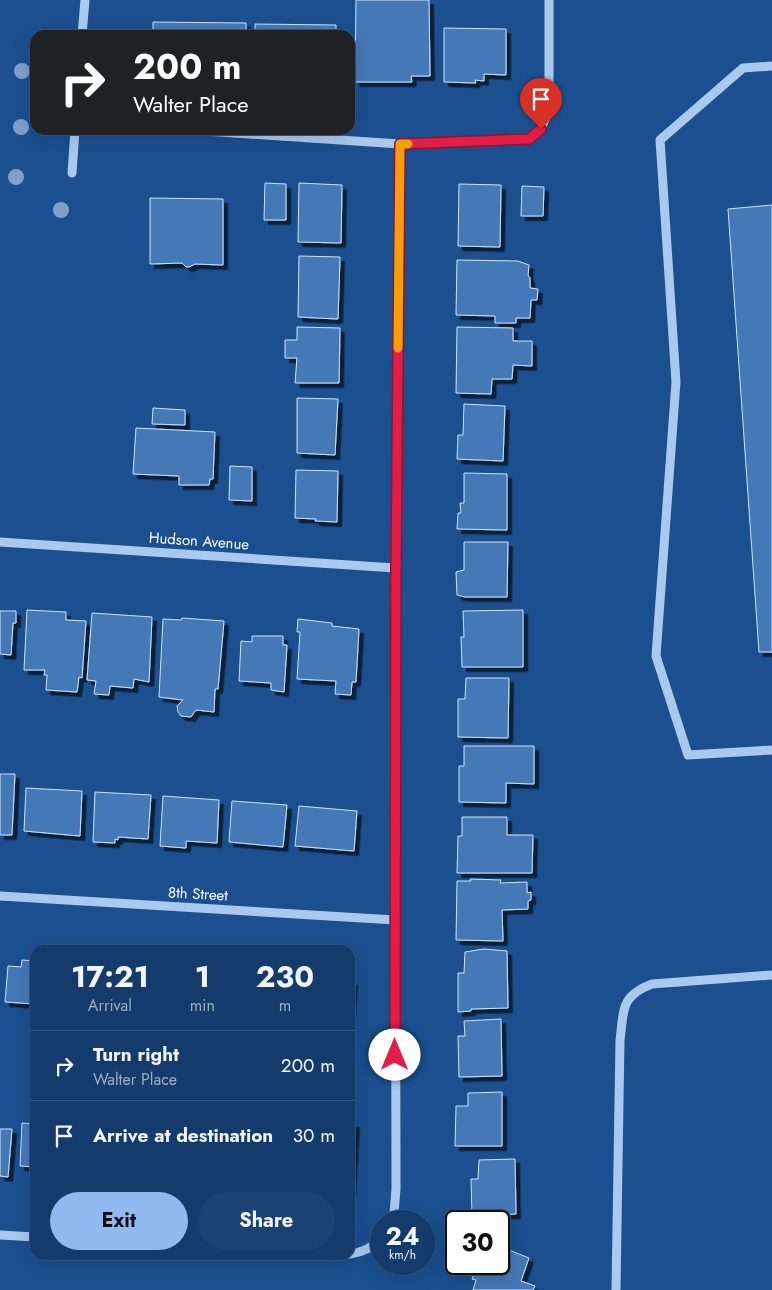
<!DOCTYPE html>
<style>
:root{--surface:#143b6b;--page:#1d4271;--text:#f1f3f6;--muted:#9dadc1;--line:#33557e;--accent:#90b9f0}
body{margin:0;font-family:Jost,sans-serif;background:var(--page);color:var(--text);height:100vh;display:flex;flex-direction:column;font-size:19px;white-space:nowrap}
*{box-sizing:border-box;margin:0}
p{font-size:16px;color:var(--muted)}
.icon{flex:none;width:28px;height:28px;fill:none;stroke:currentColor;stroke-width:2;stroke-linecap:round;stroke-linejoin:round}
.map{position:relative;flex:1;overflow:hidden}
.side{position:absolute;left:30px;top:945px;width:325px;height:315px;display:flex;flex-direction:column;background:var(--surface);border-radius:15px;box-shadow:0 5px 20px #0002,0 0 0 1px var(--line)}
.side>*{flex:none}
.banner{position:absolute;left:30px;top:30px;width:325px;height:105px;border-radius:15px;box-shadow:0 5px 20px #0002,0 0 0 1px var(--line);background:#202124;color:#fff;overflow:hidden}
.speed{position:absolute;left:370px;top:1210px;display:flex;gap:10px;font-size:25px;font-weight:700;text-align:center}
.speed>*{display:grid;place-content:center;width:65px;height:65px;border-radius:50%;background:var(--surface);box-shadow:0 5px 20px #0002,0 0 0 1px var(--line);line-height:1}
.speed small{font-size:12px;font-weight:400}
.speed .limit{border:2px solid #111;border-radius:8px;background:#fff;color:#111}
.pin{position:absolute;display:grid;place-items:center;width:42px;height:42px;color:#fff;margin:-51px -21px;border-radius:50% 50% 50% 0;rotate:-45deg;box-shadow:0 0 5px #0007}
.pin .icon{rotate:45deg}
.me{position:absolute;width:55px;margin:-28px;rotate:0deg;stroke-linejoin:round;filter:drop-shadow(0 0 4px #0008)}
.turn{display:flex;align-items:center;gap:18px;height:105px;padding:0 20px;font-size:22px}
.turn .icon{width:65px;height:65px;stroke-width:2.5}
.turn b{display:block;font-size:35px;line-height:42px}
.eta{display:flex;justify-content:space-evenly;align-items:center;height:85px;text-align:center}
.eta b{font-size:30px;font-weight:700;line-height:35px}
.primary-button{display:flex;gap:10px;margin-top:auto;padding:10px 20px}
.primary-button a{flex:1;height:58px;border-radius:30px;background:var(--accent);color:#111;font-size:20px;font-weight:700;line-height:58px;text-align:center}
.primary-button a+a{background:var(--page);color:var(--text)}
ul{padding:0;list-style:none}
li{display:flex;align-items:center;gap:15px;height:70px;padding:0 20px;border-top:1px solid var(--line)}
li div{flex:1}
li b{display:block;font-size:19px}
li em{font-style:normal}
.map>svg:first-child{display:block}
</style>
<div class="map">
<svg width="772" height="1290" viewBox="0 0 772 1290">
<defs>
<filter id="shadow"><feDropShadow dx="4.5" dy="4.5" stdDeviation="0" flood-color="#0009"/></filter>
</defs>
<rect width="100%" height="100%" fill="#1b4f8f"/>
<g fill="#4478b7" stroke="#cfe3fa" filter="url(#shadow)">
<polygon points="356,0 429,0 430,76 411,76 412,82 355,82"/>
<polygon points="153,22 246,23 246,35 153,35"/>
<polygon points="255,24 336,25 336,35 255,35"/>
<polygon points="444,28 506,29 506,75 484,74 484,81 475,80 476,83 444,82"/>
<polygon points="265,183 286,184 286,220 264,220"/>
<polygon points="299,183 342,185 341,243 298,242"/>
<polygon points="459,184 501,185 500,247 458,246"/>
<polygon points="522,186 544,187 543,216 521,216"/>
<polygon points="150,198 223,199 223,265 195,264 189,267 186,267 182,263 150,264"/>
<polygon points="772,205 772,652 759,652 728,209"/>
<polygon points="299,256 340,257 338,319 298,317"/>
<polygon points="457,260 518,261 529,265 528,275 530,278 530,288 538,289 537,300 531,300 530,318 516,318 516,323 495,323 495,316 456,315"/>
<polygon points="297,327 340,328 339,383 295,383 297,358 285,358 285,340 297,340"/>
<polygon points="457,327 513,328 513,341 532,341 532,366 513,365 512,379 492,379 491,394 456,393"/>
<polygon points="297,398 338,399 335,455 297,453"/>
<polygon points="464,404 505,406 503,461 457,459 458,435 463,435"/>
<polygon points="153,408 185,410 185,425 152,424"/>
<polygon points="136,428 215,432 213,479 210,479 209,485 179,485 179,476 133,474"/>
<polygon points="230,466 252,467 252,501 229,500"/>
<polygon points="296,470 338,471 337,522 315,521 316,519 295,518"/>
<polygon points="464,473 507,474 507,530 457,529 458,513 461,513 460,503 464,503"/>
<polygon points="464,542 508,542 507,597 465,597 457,595 456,572 464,570"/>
<polygon points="27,610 66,612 66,620 86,621 82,678 79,677 77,692 46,690 47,675 44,675 45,670 24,670"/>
<polygon points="523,610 523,667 462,667 461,637 464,637 463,611"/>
<polygon points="0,611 16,611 16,623 13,623 11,655 0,654"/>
<polygon points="92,613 152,617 149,682 134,679 133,688 110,686 109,695 94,694 96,681 87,680"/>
<polygon points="182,618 224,621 218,689 215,689 214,712 196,710 191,717 181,716 178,712 177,706 183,700 159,697 163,619 181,620"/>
<polygon points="298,619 332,623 332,626 359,629 356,682 352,682 351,695 335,694 336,681 297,679 300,632 297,632"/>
<polygon points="252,636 283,636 283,645 287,645 284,692 271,690 271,683 239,681 241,641 252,642"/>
<polygon points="466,678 509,678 508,738 458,737 458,699 465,699"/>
<polygon points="464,746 534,746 534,784 506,783 506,803 459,802 459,766 464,766"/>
<polygon points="0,774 15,774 12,835 0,835"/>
<polygon points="26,788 82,791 80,836 24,831"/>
<polygon points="95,792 151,795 148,839 118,837 118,840 115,839 115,843 93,842"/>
<polygon points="163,796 219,800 217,843 186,841 186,848 160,846"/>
<polygon points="232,801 287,805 283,847 229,842"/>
<polygon points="299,806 357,811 354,851 295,846"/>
<polygon points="462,817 507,817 507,835 533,835 532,873 457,873 458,836 462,836"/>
<polygon points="470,879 501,880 500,883 527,882 527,893 531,892 531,900 528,901 528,909 502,910 503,941 456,940 457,881 471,881"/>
<polygon points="484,949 507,951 508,1008 471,1009 471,1011 458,1012 458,973 464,973 465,952"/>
<polygon points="22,960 35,961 35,1004 5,1002 8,966 21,967"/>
<polygon points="350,981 353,981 350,1027"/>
<polygon points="501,1019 502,1076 459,1077 458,1036 465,1036 464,1021"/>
<polygon points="502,1092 502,1146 455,1146 456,1106 468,1106 468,1093"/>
<polygon points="22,1123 35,1124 35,1167 20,1166"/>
<polygon points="350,1123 355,1123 351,1192 350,1192"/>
<polygon points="0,1129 12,1129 8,1177 0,1176"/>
<polygon points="515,1159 516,1214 472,1216 471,1179 478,1179 479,1160"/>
<polygon points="499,1246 529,1258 521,1281 535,1286 533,1290 473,1290 476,1280 472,1279 476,1270 478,1271 482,1264 499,1264"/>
</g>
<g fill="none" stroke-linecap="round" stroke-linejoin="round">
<g stroke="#a9c9ee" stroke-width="9">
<polyline points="82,35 85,0"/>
<polyline points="772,66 743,68 660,140 676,382 656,656 688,755 772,750"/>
<polyline points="190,130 400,144 529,139 541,129 549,110 549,0"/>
<polyline points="72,173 75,130"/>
<polyline points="0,542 395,568"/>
<polyline points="0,896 395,920"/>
<polyline points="390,1221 394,1213 396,1189 395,568 400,144"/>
<polyline points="0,1235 35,1237"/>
<path d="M350,1254C363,1252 373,1248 381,1238"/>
<path d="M616,1290L620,1040C624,1010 620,996 652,984L772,975"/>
</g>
</g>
<g fill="#7ea0ca">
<circle cx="22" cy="71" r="8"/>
<circle cx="21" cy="127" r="8"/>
<circle cx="16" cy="177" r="8"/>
<circle cx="61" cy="210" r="8"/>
</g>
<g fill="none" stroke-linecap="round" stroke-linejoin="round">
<g stroke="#92132f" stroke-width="12">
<polyline id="route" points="395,1055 396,568 400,144 529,139 541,129"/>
</g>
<use href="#route" stroke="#e11d48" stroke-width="9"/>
<polyline stroke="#f59e0b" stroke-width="9" points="398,348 400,144 408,144"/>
</g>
<g text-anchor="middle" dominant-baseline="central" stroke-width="4" stroke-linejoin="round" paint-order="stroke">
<g font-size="15" fill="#fff" stroke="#1b4f8f">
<text transform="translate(199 541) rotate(4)">Hudson Avenue</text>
<text transform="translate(198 894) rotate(3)">8th Street</text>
</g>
</g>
</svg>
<div class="speed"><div>24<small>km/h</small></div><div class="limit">30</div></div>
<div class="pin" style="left:541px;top:129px;background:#d93025"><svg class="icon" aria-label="arrive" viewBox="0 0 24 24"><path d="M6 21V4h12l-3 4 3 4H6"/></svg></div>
<svg class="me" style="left:395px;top:1055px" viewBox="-20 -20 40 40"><circle r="19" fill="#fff"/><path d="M0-13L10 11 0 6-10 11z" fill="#e11d48"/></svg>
<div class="banner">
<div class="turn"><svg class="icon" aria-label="right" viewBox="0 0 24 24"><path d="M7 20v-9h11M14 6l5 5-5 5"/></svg><div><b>200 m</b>Walter Place</div></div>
</div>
<section class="side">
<div class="eta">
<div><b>17:21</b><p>Arrival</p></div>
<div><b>1</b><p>min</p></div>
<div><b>230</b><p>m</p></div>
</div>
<ul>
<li><svg class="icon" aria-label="right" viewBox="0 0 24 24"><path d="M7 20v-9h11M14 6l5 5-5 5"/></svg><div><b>Turn right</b><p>Walter Place</p></div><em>200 m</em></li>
<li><svg class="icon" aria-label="arrive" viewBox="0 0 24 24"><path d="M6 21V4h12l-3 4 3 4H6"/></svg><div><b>Arrive at destination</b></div><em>30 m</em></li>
</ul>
<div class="primary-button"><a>Exit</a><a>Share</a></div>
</section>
</div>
